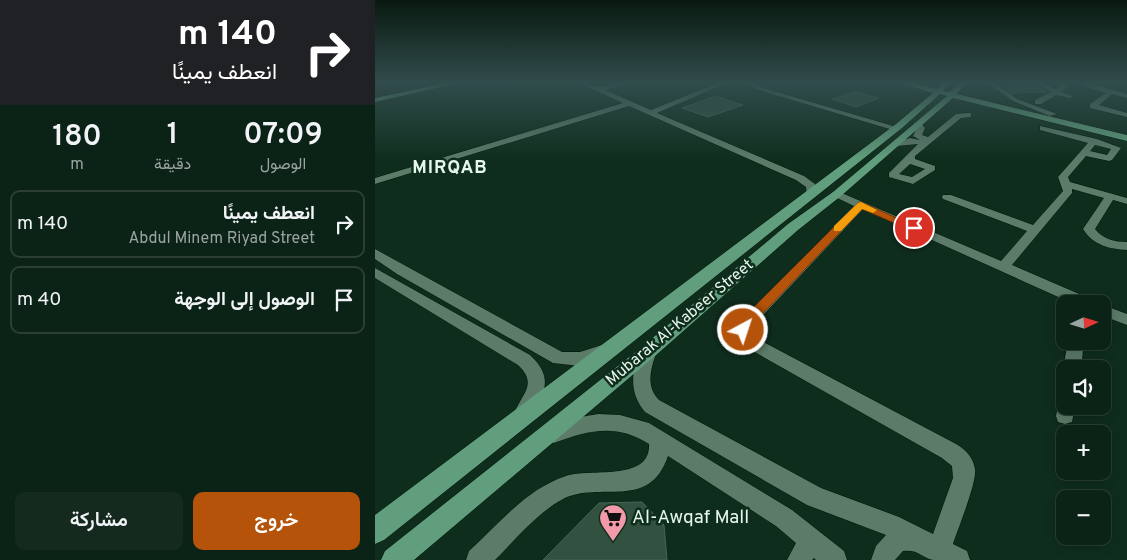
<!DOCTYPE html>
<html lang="ar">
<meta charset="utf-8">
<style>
:root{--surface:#0b2216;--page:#142a1f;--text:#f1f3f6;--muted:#9aa4a1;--line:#2b3f35;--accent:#b45309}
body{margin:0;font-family:Overpass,Vazirmatn,sans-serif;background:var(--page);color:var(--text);direction:rtl;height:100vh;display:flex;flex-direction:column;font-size:19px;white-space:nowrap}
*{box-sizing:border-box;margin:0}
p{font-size:16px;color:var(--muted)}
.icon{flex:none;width:28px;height:28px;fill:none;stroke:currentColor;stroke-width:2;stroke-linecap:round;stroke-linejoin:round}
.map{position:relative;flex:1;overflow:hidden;direction:ltr}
.sheet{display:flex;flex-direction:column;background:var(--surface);width:375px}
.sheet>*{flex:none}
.guide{background:#202124;color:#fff;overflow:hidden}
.needle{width:32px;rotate:86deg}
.controls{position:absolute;left:681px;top:295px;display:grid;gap:10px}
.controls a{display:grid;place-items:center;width:55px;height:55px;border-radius:10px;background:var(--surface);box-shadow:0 2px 12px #0003,0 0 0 1px var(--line);font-size:25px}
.pin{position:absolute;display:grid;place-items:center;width:42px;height:42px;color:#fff;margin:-21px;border:2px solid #fff;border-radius:50%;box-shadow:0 1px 5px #0007}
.me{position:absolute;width:55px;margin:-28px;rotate:40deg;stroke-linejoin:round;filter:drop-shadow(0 0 4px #0008)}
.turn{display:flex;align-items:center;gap:18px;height:105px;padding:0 15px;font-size:22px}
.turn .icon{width:65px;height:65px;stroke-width:2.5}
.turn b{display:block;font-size:35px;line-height:42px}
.eta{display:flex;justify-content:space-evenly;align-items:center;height:85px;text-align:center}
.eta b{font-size:30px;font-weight:600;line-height:35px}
.cta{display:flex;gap:10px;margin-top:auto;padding:10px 15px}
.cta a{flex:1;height:58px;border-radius:10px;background:var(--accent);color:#fff;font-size:20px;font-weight:600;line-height:58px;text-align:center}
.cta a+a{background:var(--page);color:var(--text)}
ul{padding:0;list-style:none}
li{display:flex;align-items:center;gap:15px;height:68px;margin:0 10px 8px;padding:0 5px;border:2px solid var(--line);border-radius:10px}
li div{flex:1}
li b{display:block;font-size:19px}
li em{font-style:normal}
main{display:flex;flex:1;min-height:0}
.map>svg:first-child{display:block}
</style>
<main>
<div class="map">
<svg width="752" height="560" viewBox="0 0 752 560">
<rect width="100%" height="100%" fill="#0f2d1d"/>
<g fill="#335140" stroke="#466553">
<polygon points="623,82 658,82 672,92 637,93"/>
<polygon points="480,91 504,98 481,107 457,99"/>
<polygon points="341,96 368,105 333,117 307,108"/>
<polygon points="267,502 289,525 292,560 168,560 224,503"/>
</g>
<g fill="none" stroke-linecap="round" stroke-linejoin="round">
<g stroke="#001507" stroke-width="1">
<g id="minor">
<path d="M202,82C210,82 219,88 226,87C237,86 247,82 259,82L230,90L276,110L345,82H354L282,113L429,176L440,184L441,193L436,196L432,195L431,187L421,180L254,106L0,184V178L248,103Z"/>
<polygon points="368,82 377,82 388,88 525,128 518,130 384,90"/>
<polygon points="611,82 619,82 642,99 682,114 675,116 638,101"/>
<polygon points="660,82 668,82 680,89 685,86 674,82 693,85 693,87 686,92 698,96 695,98 681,95 666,104 660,104 660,100 676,92"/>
<polygon points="702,82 711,82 752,94 752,98 737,94 724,105 752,113 752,117 715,108 715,104 731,93 717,89"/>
<path d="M593,113H596V117L586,118L540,156V159L560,166V170L538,184L514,177V173L543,144L522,146L518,143L535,138L545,140L538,136L542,128L539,125L540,123H546L550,128L547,135L553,137L581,114ZM535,164L550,169L537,177L524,174Z"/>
<path d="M665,126L722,139L746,148L737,160L734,161L711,156L693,177L695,182L752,198V204L738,200L720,229C728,239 739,242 752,242V250C734,249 718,245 708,229L729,198L697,189V193L637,265L718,300L720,304H699L488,209L377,327L376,333L381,338L581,444C591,450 598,457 600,469C602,483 583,528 578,544L592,551L595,560C584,560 569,560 558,560C546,557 543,549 528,551L520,560H496L501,546L511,535L432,505L270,412C253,392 256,369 268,347L274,345L280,347L282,351C276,368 270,386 284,400L446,488L524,517L558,534L578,478L577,466L567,458L369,346L360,335L362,325L479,206L458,196L457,194L458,192L462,191L626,261L652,231L568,199L567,197L568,195H576L658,225L688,191L683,177L713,143L665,130ZM720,145L736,149L732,155L715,151Z"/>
<polygon points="0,249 187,352 205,352 227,345 233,347 235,351 233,355 205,366 178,363 22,274 0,259"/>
<path d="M0,268L155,355C179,377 170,393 156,417L149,419L142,417L140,411C149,392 162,383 143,365L0,278Z"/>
<polygon points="728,305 752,314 752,325 728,316"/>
<polygon points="693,341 709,341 706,369 690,369 690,372 688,369"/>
<polygon points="690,398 690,406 700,406 697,422 690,424 683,422 681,416 684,400"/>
<path d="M223,414L245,415L274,423L417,510L469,551L472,560H441L439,558L437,560H412L421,543L401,526L293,456C274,512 225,480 188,499C162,513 141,539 120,560H91L94,551C124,524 151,489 191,476C215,468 276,482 274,444C242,423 213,430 179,443L172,440L169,434L172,428L200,418Z"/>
</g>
</g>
<g stroke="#001507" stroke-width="1">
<g id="major">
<polygon points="74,82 89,82 0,102 0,98"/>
<polygon points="521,82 534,82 562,89 568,82 575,82 568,91 575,92 584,82 591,82 582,94 752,135 752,141 578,98 466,196 423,230 280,356 39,560 6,560 10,551 268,346 413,224 458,192 572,96 565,94 527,128 9,540 0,544 0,515 521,124 558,93"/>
</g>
</g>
<use href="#minor" fill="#5c7b69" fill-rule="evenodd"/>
<use href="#major" fill="#619e7d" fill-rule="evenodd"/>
</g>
<linearGradient id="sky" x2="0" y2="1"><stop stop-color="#081910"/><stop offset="0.51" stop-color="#314c4c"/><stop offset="1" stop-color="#314c4c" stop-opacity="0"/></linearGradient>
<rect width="752" height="161" fill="url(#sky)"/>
<polygon fill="#b45309" stroke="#753606" points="486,202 544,228 539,231 536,230 487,209 375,327 372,333 363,333 361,330 365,321 483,203"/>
<polygon fill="#f59e0b" points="486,202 502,210 498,213 487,209 466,231 459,231 459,226 483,203"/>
<defs>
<g id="supermarket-pin" transform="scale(1.4375)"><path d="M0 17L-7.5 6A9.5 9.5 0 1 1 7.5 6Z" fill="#f39aaa" stroke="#0f2d1d"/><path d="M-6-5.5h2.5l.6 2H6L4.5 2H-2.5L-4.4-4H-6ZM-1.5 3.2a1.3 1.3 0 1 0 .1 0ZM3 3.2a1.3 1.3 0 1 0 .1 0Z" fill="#111"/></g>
</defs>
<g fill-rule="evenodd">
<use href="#supermarket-pin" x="238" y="518"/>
</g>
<g text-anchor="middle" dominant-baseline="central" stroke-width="5" stroke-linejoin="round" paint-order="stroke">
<g font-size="16" fill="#e5f6eb" stroke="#0f2d1d">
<text transform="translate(305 323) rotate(-40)">Mubarak Al-Kabeer Street</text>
</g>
<g font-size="18" font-weight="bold" letter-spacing="1" fill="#e5f6eb" stroke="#0f2d1d">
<text x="75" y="168">MIRQAB</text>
</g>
<g font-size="19" fill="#e5f6eb" stroke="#0f2d1d" text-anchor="start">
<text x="257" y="518">Al-Awqaf Mall</text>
</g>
</g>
</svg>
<div class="controls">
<a><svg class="needle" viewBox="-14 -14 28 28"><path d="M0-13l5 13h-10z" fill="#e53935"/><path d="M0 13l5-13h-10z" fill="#9aa4a1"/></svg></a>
<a><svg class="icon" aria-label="sound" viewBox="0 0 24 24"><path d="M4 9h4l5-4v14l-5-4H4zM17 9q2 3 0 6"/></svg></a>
<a>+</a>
<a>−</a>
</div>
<div class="pin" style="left:539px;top:228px;background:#d93025"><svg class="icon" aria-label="arrive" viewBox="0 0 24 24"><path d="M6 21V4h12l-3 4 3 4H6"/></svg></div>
<svg class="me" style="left:368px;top:330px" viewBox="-20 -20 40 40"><circle r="17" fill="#b45309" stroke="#fff" stroke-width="3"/><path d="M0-11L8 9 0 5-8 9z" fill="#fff"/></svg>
</div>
<section class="sheet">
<div class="guide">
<div class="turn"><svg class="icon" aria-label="right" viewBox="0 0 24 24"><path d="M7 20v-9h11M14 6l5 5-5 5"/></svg><div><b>140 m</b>انعطف يمينًا</div></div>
</div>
<div class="eta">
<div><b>07:09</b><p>الوصول</p></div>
<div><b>1</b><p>دقيقة</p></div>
<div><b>180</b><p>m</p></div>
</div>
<ul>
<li><svg class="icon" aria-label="right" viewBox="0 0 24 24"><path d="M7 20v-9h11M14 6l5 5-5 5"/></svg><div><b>انعطف يمينًا</b><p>Abdul Minem Riyad Street</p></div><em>140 m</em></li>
<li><svg class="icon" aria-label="arrive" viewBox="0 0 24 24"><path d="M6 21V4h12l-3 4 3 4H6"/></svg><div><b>الوصول إلى الوجهة</b></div><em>40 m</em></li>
</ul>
<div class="cta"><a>خروج</a><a>مشاركة</a></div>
</section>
</main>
